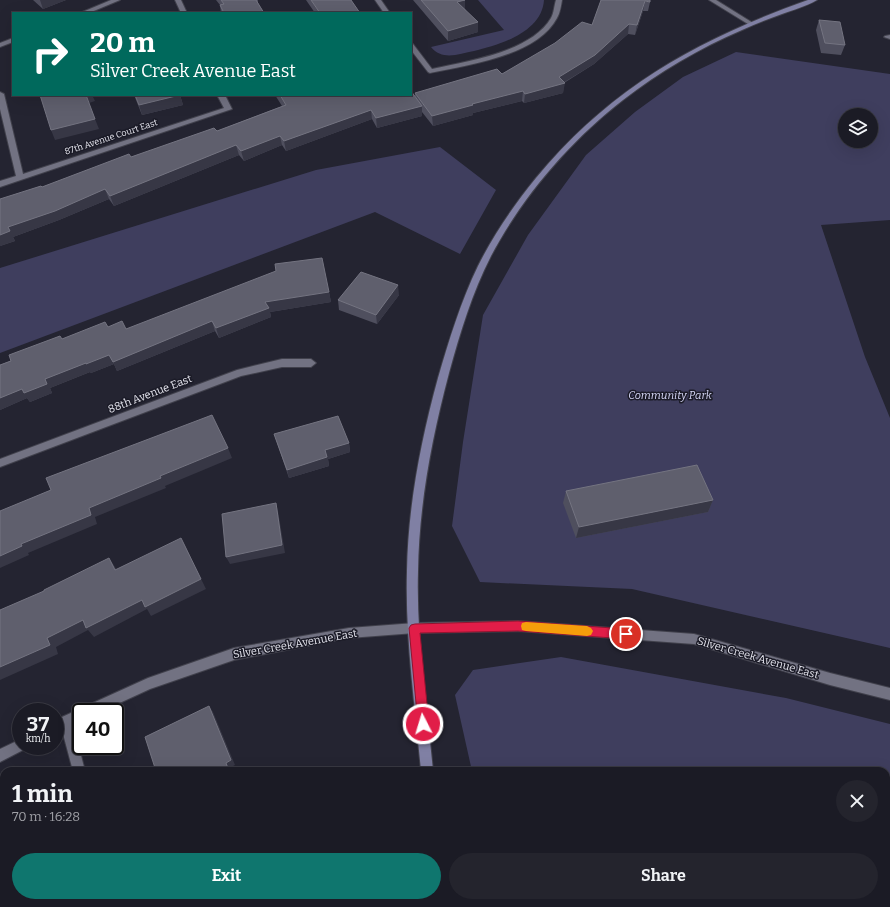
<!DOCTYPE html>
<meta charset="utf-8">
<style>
:root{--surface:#1b1b25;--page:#24242d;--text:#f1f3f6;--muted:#a0a1a7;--line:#393942;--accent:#0f766e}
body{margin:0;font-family:Bitter,serif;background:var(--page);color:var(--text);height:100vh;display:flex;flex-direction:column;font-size:15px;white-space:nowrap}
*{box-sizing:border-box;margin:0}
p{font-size:13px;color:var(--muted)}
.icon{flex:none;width:22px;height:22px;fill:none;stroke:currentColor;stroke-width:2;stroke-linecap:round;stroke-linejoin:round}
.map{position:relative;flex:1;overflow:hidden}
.side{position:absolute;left:0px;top:767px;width:890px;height:140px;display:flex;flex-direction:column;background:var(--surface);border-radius:12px 12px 0 0;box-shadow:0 4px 16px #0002,0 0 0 1px var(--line)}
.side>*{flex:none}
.banner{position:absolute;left:12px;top:12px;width:400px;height:84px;border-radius:0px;box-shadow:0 4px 16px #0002,0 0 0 1px var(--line);background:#00695c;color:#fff;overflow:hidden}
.fabs{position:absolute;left:838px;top:108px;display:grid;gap:8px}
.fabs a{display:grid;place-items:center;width:40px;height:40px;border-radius:50%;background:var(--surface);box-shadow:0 4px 16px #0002,0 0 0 1px var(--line);font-size:20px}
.speed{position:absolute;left:12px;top:703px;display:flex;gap:8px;font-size:20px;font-weight:700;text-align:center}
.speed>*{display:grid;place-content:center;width:52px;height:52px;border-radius:50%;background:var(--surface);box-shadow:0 4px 16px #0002,0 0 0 1px var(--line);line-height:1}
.speed small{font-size:10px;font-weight:400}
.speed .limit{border:2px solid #111;border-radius:6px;background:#fff;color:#111}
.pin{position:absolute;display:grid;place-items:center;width:34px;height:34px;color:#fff;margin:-17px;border:2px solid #fff;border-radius:50%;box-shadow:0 1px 4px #0007}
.me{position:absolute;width:44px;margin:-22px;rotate:355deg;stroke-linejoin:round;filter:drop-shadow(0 0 3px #0008)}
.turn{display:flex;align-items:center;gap:14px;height:84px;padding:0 12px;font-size:18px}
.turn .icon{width:52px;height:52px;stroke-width:2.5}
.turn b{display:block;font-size:28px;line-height:34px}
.round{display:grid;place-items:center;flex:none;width:42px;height:42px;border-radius:21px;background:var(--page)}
.head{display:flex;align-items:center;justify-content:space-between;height:68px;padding:0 12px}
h1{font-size:24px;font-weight:700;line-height:30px}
.action{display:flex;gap:8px;margin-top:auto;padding:8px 12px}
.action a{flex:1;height:46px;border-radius:24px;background:var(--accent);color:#fff;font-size:16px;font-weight:700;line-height:46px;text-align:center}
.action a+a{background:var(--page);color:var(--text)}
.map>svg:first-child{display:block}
</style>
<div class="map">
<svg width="890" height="907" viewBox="0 0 890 907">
<rect width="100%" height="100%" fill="#242431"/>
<g fill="#3f3e5e" fill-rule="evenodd">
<path d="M478,0H544C542,32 500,45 474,51C459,54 442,61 431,47L504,30Z"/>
<path d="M736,52L890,74V220L821,225L865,357L890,418V648L632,589L480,582L452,526L463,442L483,315L528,235L586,155L635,112L683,77ZM845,115H871V141H845Z"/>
<polygon points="440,147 496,190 460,254 375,212 0,353 0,268 316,170"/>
<polygon points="561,657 786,698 890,724 890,907 501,907 500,903 886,903 886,771 472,771 455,695 473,670"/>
</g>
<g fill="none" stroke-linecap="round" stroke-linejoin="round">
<g stroke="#41414c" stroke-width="2">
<g id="street">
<polygon points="111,0 120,0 89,13 80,13"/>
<polygon points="175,0 181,0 187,13 181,13"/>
<polygon points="375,0 381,0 390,13 384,13"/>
<path d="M556,0H562C561,6 560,13 557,18C537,56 468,65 430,73L428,72L411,50V43L413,44L432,69C468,61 531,52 551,18C554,13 554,6 556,0Z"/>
<polygon points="709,0 716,0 753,23 748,24"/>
<polygon points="890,35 890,39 884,37 885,36"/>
<polygon points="13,38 13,42 0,47 0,43"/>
<polygon points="0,92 4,94 23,174 224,108 217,95 225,95 232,109 0,187 0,181 16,176 0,109"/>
<polygon points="282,359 311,359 316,363 311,367 282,367 241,376 0,467 0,459 237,370"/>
<polygon points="518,621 694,634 830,673 890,688 890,700 830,685 694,644 518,631 415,633 349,638 234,660 150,689 100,712 81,712 81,720 73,724 85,771 73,771 62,730 55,733 55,721 62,717 148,678 234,648 349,628 415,623"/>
<polygon points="21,739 21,746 27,746 25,749 0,762 0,749"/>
<polygon points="104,903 118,903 119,907 105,907"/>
</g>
</g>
<g stroke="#41414c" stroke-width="2">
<g id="secondary">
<path d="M808,0H817C807,6 793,10 782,14C768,19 755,24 742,30C700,48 659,72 623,100C570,141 522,197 491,256C472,293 460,333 449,373C432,437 419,504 418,571C416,637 427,705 433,771H421C415,705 405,637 407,571C408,506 421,440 438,378C449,340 461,301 478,266C494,234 514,205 536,178C611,87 699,39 808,0Z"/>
<polygon points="441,903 455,903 456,907 442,907"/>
</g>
</g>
<use href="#street" fill="#727282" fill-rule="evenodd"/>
<use href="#secondary" fill="#8080a4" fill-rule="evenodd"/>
</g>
<g fill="#4f4f5e">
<polygon points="33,0 66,0 43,9"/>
<polygon points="216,0 258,0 258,3 264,13 221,13 220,5"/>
<polygon points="306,0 351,0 360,13 315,13"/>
<polygon points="413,0 465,0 465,9 478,32 448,41"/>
<polygon points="601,0 650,2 648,11 643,11 635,35 628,34 594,64 564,83 563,93 524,103 522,101 473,113 473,115 433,126 422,112 422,116 377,128 372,119 286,151 282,145 244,161 239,155 114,206 109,199 59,220 13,237 15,241 0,246 42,187 131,157 217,131 282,106 275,95 340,95 341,96 415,97 415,93 502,74 592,25"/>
<polygon points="819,20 845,45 841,55 821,53 816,30"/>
<polygon points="134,95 180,95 183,105 142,115"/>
<polygon points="329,292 331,302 270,312 271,317 219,338 215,331 117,371 114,364 91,373 90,372 50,388 52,393 30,402 27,398 0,410 0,365 62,339 108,327 126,329"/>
<polygon points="399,295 377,324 339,310 338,300"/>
<polygon points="274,434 349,443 350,452 328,459 329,466 289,478"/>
<polygon points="566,491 713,500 708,512 576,538 563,503"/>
</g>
<g fill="#373745">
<polygon points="40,0 66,0 43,9"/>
<polygon points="465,0 465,9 457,2"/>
<polygon points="645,1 643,11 635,35 637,25"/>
<polygon points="478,22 478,32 448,41 448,31"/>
<polygon points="629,24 628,34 594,64 561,84 565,83 563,93 524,103 525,94"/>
<polygon points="523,91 522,101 473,113 473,115 433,126 432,116 472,104"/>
<polygon points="86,95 92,95 95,101 89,103"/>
<polygon points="180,95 183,105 142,115 139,105"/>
<polygon points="422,106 422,116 377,128 376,118"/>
<polygon points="371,110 372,119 286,151 284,141"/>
<polygon points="95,119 99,129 55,140 51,130"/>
<polygon points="280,136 282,145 244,161 241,151"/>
<polygon points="236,145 239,155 114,206 110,196"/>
<polygon points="105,189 109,199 59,220 13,237 15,241 0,246 0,235 8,227"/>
<polygon points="398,285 399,295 377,324 376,315"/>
<polygon points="329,292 331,302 270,312 271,317 219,338 216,328 265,302"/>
<polygon points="212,321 215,331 117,371 113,362"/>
<polygon points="109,355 114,364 91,373 90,372 50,388 52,393 30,402 27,398 0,410 0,398 22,389 45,379 86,363"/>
<polygon points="349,443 350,452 328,459 329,466 289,478 287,470 325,450"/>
<polygon points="228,448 232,458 165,486 166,488 95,517 97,524 28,553 29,555 0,568 0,556 89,508 160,476"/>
<polygon points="713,500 708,512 576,538 579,527"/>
<polygon points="276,503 278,511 285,553 230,564 226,557"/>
<polygon points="181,538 206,589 151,616 147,609 94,637 88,630 56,647 58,654 0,680 0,667 47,638"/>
<polygon points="109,558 115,567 121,579 115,570"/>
<polygon points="209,706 213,712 235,765 229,768 231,771 229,771 226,763"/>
<polygon points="268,903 271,903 272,907 270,907"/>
</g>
<g fill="#5f5f6d" stroke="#747481">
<polygon points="221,0 256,0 264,13 224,13 220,5 224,4"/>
<polygon points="311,0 351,0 360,13 320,13"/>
<polygon points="421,0 465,0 457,2 478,22 448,31"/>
<polygon points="601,0 650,0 650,2 645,1 637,25 629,24 595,55 559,77 565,83 525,94 523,91 472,104 473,105 432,116 415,93 497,69 502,74 555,43 582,22 592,25"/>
<polygon points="819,20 840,22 845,45 825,43"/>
<polygon points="411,91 422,106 376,118 371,110 284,141 280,136 241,151 236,145 110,196 105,189 55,211 8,227 10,231 0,235 0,199 41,186 42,187 129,154 131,157 214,128 217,131 286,105 280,95 340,95 341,96 343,95 411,95"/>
<polygon points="40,95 86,95 95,119 51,130"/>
<polygon points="135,95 180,95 139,105"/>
<polygon points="322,258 329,292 265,302 269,308 216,328 212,321 113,362 109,355 86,364 86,363 45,379 47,384 24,393 22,389 0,398 0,365 11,361 9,355 60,336 62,339 105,322 108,327 122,321 126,329 276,271 275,264"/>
<polygon points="361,272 398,285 376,315 338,300"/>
<polygon points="212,415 228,448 160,476 161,478 89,508 91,515 21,544 22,546 0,556 0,511 51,490 46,478"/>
<polygon points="338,416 349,443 325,450 327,457 287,470 274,434"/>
<polygon points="697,465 713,500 579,527 566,491"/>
<polygon points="276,503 282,545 226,557 222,514"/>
<polygon points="181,538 201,579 145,607 142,600 86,628 83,620 47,638 50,645 0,667 0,610 44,591 44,590 109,558 115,570"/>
<polygon points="209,706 231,760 226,763 229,771 156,771 145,737"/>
<polygon points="200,903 268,903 270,907 201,907"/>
</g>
<polygon fill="#e11d48" stroke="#92132f" points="518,621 626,629 629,631 631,634 629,638 626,639 518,631 420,633 429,724 427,727 423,729 419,727 418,724 409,628 411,625 415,624"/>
<polygon fill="#f59e0b" points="526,622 587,626 591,628 593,631 591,635 587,636 526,631 522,630 521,626 522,623"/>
<g text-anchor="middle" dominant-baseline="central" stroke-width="3" stroke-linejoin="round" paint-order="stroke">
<g font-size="9" fill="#e4e4ed" stroke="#1b1b27">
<text transform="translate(111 137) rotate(-18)">87th Avenue Court East</text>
</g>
<g font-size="11" fill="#e4e4ed" stroke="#1b1b27">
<text transform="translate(150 394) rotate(-21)">88th Avenue East</text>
<text transform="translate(295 644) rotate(-10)">Silver Creek Avenue East</text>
<text transform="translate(758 658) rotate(16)">Silver Creek Avenue East</text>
</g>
<g font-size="11" font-style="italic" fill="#d5d6f6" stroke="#1b1b27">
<text x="670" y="395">Community Park</text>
</g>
</g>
</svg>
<div class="fabs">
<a><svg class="icon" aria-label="layers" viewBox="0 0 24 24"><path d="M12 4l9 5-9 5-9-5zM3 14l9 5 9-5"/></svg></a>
</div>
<div class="speed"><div>37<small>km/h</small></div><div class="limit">40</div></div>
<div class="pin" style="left:626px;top:634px;background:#d93025"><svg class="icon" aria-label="arrive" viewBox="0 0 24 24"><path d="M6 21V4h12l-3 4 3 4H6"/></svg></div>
<svg class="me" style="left:423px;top:724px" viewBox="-20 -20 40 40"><circle r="17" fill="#e11d48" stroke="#fff" stroke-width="3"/><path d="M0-11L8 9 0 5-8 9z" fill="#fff"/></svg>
<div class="banner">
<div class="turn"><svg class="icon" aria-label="right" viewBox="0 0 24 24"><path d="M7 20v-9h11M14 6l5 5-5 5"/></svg><div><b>20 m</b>Silver Creek Avenue East</div></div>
</div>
<section class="side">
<div class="head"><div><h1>1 min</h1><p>70 m · 16:28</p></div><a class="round"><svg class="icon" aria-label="close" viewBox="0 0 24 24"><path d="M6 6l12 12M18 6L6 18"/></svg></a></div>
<div class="action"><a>Exit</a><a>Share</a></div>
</section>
</div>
